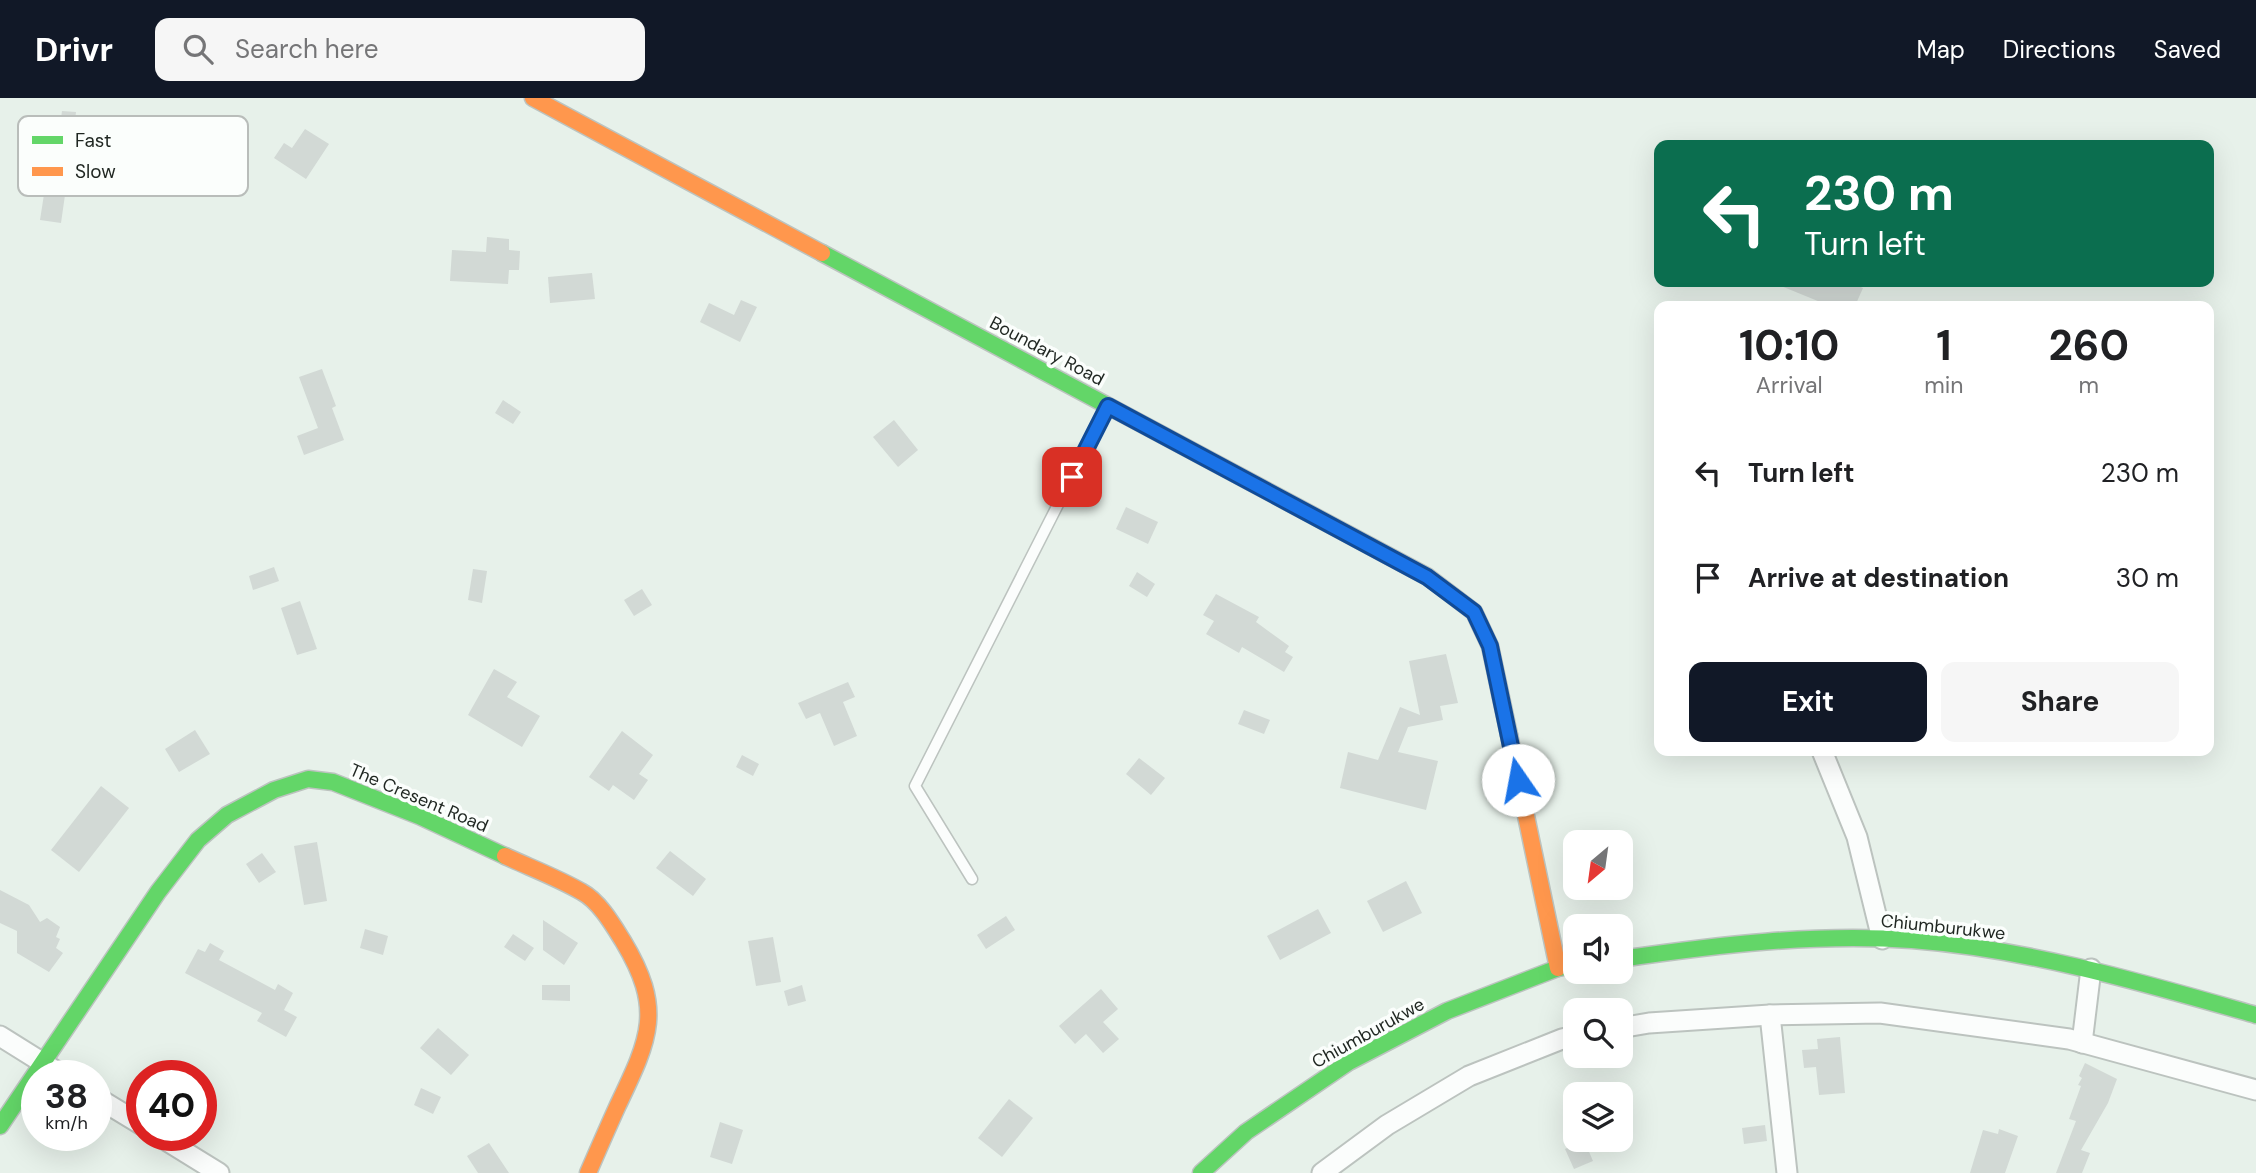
<!DOCTYPE html>
<style>
:root{--surface:#fff;--page:#f6f6f6;--text:#202124;--muted:#757577;--accent:#111827}
body{margin:0;font-family:"DM Sans",sans-serif;background:var(--page);color:var(--text);height:100vh;display:flex;flex-direction:column;font-size:26px;white-space:nowrap}
*{box-sizing:border-box;margin:0}
p{font-size:23px;color:var(--muted)}
.icon{flex:none;width:38px;height:38px;fill:none;stroke:currentColor;stroke-width:2;stroke-linecap:round;stroke-linejoin:round}
.map{position:relative;flex:1;overflow:hidden}
.details{position:absolute;left:1654px;top:203px;width:560px;height:455px;display:flex;flex-direction:column;background:var(--surface);border-radius:14px;box-shadow:0 7px 28px #0002}
.details>*{flex:none}
.banner{position:absolute;left:1654px;top:42px;width:560px;height:147px;border-radius:14px;box-shadow:0 7px 28px #0002;background:#0b6e4f;color:#fff;overflow:hidden}
.needle{width:46px;rotate:209deg}
.buttons{position:absolute;left:1563px;top:732px;display:grid;gap:14px}
.buttons a{display:grid;place-items:center;width:70px;height:70px;border-radius:14px;background:var(--surface);box-shadow:0 7px 28px #0002;font-size:35px}
.speed{position:absolute;left:21px;top:962px;display:flex;gap:14px;font-size:35px;font-weight:700;text-align:center}
.speed>*{display:grid;place-content:center;width:91px;height:91px;border-radius:50%;background:var(--surface);box-shadow:0 7px 28px #0002;line-height:1}
.speed small{font-size:18px;font-weight:400}
.speed .limit{border:10px solid #d22;background:#fff;color:#111}
.pin{position:absolute;display:grid;place-items:center;width:60px;height:60px;color:#fff;margin:-30px;border-radius:14px;box-shadow:0 4px 10px #0006}
.me{position:absolute;width:77px;margin:-38px;rotate:348deg;stroke-linejoin:round;filter:drop-shadow(0 0 5px #0008)}
.turn{display:flex;align-items:center;gap:24px;height:147px;padding:0 35px;font-size:32px}
.turn .icon{width:91px;height:91px;stroke-width:2.5}
.turn b{display:block;font-size:49px;line-height:60px}
.eta{display:flex;justify-content:space-evenly;align-items:center;height:119px;text-align:center}
.eta b{font-size:42px;font-weight:700;line-height:49px}
.primary-button{display:flex;gap:14px;margin-top:auto;padding:14px 35px}
.primary-button a{flex:1;height:80px;border-radius:14px;background:var(--accent);color:#fff;font-size:28px;font-weight:700;line-height:80px;text-align:center}
.primary-button a+a{background:var(--page);color:var(--text)}
ul{padding:0;list-style:none}
li{display:flex;align-items:center;gap:21px;height:105px;padding:0 35px}
li div{flex:1}
li b{display:block;font-size:26px}
li em{font-style:normal}
header{display:flex;align-items:center;gap:42px;box-sizing:border-box;height:98px;padding:0 35px;background:var(--accent);color:#fff}
header strong{font-size:33px}
nav{display:flex;gap:38px;margin-inline-start:auto;font-size:24px}
.search{width:490px;height:63px;background:var(--page);display:flex;align-items:center;gap:18px;box-sizing:border-box;padding:0 24px;border-radius:14px;color:var(--muted);font-size:26px}
.map>svg:first-child{display:block}
</style>
<header>
<strong>Drivr</strong>
<div class="search"><svg class="icon" aria-label="search" viewBox="0 0 24 24"><circle cx="10" cy="10" r="6"/><path d="M15 15l6 6"/></svg>Search here</div>
<nav><a>Map</a><a>Directions</a><a>Saved</a></nav>
</header>
<div class="map">
<svg width="2256" height="1075" viewBox="0 0 2256 1075">
<rect width="100%" height="100%" fill="#e7f1ea"/>
<g fill="#d2d9d5">
<polygon points="62,13 76,14 74,29 90,31 88,48 58,43"/>
<polygon points="305,31 329,46 306,81 274,60 284,45 292,50"/>
<polygon points="29,65 78,72 75,91 66,90 61,125 40,122 45,90 26,87"/>
<polygon points="487,139 509,141 509,152 520,153 519,172 509,172 508,186 450,183 452,152 486,154"/>
<polygon points="592,175 595,201 550,205 548,179"/>
<polygon points="1771,184 1849,184 1863,190 1855,208 1830,208"/>
<polygon points="741,202 757,209 740,244 700,224 709,205 734,217"/>
<polygon points="322,271 336,308 332,310 344,342 304,357 297,338 318,330 299,279"/>
<polygon points="503,302 521,314 513,326 495,315"/>
<polygon points="894,322 918,352 898,369 873,339"/>
<polygon points="1126,409 1158,424 1148,446 1116,431"/>
<polygon points="274,469 279,483 253,492 249,478"/>
<polygon points="473,471 487,473 482,505 468,502"/>
<polygon points="1137,474 1155,486 1147,499 1129,488"/>
<polygon points="642,491 652,507 634,518 624,502"/>
<polygon points="1216,496 1259,519 1256,524 1289,548 1285,554 1293,559 1284,574 1242,549 1239,555 1206,536 1214,523 1203,517"/>
<polygon points="300,503 317,551 297,557 281,510"/>
<polygon points="1446,556 1458,605 1440,608 1443,622 1408,629 1398,654 1438,663 1426,712 1340,690 1348,654 1378,662 1400,609 1420,617 1409,563"/>
<polygon points="494,571 517,584 507,599 540,618 522,649 468,617"/>
<polygon points="848,584 855,599 843,604 857,638 834,648 820,615 806,621 798,605"/>
<polygon points="1244,612 1270,622 1264,636 1238,626"/>
<polygon points="195,632 210,656 179,674 165,651"/>
<polygon points="622,633 653,657 639,676 648,682 634,702 613,687 609,693 589,679"/>
<polygon points="742,657 759,666 753,678 736,669"/>
<polygon points="1139,660 1165,680 1151,697 1126,676"/>
<polygon points="101,688 129,710 79,774 51,752"/>
<polygon points="317,744 327,803 304,807 294,748"/>
<polygon points="670,753 706,781 693,798 656,770"/>
<polygon points="262,755 276,774 259,785 246,766"/>
<polygon points="1406,783 1422,815 1383,834 1367,803"/>
<polygon points="0,792 29,807 40,824 47,820 60,829 56,839 60,841 56,850 63,855 49,874 17,855 17,833 0,825"/>
<polygon points="1318,811 1331,835 1280,862 1267,838"/>
<polygon points="1006,818 1015,832 986,851 977,837"/>
<polygon points="543,822 578,845 564,867 543,852"/>
<polygon points="365,831 388,838 383,857 360,850"/>
<polygon points="513,836 534,850 525,863 504,849"/>
<polygon points="773,839 781,884 756,888 748,843"/>
<polygon points="210,845 224,853 219,862 275,892 278,886 293,895 284,912 297,919 286,939 257,923 262,915 185,875 198,851 205,854"/>
<polygon points="542,887 570,887 570,903 542,902"/>
<polygon points="802,887 806,903 788,908 784,893"/>
<polygon points="1101,891 1118,911 1103,924 1119,941 1103,955 1086,936 1075,946 1059,928"/>
<polygon points="438,930 469,957 451,977 420,950"/>
<polygon points="1840,939 1845,995 1819,997 1816,969 1804,970 1802,952 1818,951 1817,941"/>
<polygon points="2085,965 2117,981 2108,1005 2081,1052 2090,1055 2082,1075 2056,1075 2076,1023 2069,1021 2081,988 2078,987 2082,980 2079,978"/>
<polygon points="421,990 441,999 433,1016 414,1007"/>
<polygon points="1009,1001 1033,1020 1002,1059 978,1040"/>
<polygon points="720,1024 743,1032 732,1066 710,1059"/>
<polygon points="1765,1027 1767,1043 1744,1046 1742,1030"/>
<polygon points="1999,1031 2018,1038 2005,1075 1970,1075 1983,1032 1998,1036"/>
<polygon points="1584,1042 1593,1063 1574,1071 1565,1051"/>
<polygon points="489,1045 509,1075 478,1075 467,1058"/>
</g>
<g fill="none" stroke-linecap="round" stroke-linejoin="round">
<g stroke="#bcc3bf" stroke-width="13">
<polyline id="lane" points="972,781 915,688 1108,308"/>
</g>
<g stroke="#bcc3bf" stroke-width="23">
<g id="street">
<polyline points="1822,653 1857,739 1882,841"/>
<polyline points="1770,917 1787,1075"/>
<polyline points="1620,930 1649,925 1770,917 1880,915 2069,941 2256,992"/>
<polyline points="0,938 64,978"/>
<polyline points="2082,945 2091,871"/>
<polyline points="96,999 142,1027"/>
<polyline points="159,1038 219,1075"/>
<polyline points="1322,1075 1387,1027 1469,978 1562,941 1575,938"/>
</g>
</g>
<g stroke="#bcc3bf" stroke-width="19">
<g id="fast">
<polyline points="822,155 1428,479 1474,514 1490,548 1509,637"/>
<path d="M1620,861C1717,847 1815,835 1912,842C2029,851 2144,885 2256,917"/>
<polyline points="0,1028 158,794 198,742 227,717 274,692 308,681 333,684 419,718 505,758"/>
<polyline points="1201,1075 1246,1034 1349,964 1447,913 1558,870 1575,867"/>
</g>
</g>
<g stroke="#bcc3bf" stroke-width="19">
<g id="slow">
<polyline points="533,0 822,155"/>
<polyline points="1509,637 1558,870"/>
<path d="M505,758C531,770 558,780 582,794C599,803 613,827 623,843C664,911 650,940 618,1007C608,1029 598,1052 588,1075"/>
</g>
</g>
<use href="#lane" stroke="#fbfdfc" stroke-width="10"/>
<use href="#street" stroke="#fbfdfc" stroke-width="19"/>
<use href="#fast" stroke="#63d668" stroke-width="16"/>
<use href="#slow" stroke="#ff974d" stroke-width="16"/>
</g>
<g fill="none" stroke-linecap="round" stroke-linejoin="round">
<g stroke="#114b97" stroke-width="18">
<polyline id="route" points="1072,379 1108,308 1427,479 1474,514 1490,548 1518,682"/>
</g>
<use href="#route" stroke="#1a73e8" stroke-width="12"/>
</g>
<g text-anchor="middle" dominant-baseline="central" stroke-width="7" stroke-linejoin="round" paint-order="stroke">
<g font-size="18" fill="#1f2621" stroke="#fbfefc">
<text transform="translate(1047 253) rotate(28)">Boundary Road</text>
<text transform="translate(419 700) rotate(23)">The Cresent Road</text>
<text transform="translate(1943 829) rotate(6)">Chiumburukwe</text>
<text transform="translate(1368 935) rotate(-29)">Chiumburukwe</text>
</g>
</g>
<rect x="18" y="18" width="230" height="80" rx="10" fill="#fbfefc" stroke="#b9bdba" stroke-width="2"/>
<rect x="32" y="38" width="31" height="8" fill="#63d668"/>
<rect x="32" y="69" width="31" height="9" fill="#ff974d"/>
<g font-size="19" fill="#1f2621">
<text x="75" y="49">Fast</text>
<text x="75" y="80">Slow</text>
</g>
</svg>
<div class="buttons">
<a><svg class="needle" viewBox="-14 -14 28 28"><path d="M0-13l5 13h-10z" fill="#e53935"/><path d="M0 13l5-13h-10z" fill="#757577"/></svg></a>
<a><svg class="icon" aria-label="sound" viewBox="0 0 24 24"><path d="M4 9h4l5-4v14l-5-4H4zM17 9q2 3 0 6"/></svg></a>
<a><svg class="icon" aria-label="search" viewBox="0 0 24 24"><circle cx="10" cy="10" r="6"/><path d="M15 15l6 6"/></svg></a>
<a><svg class="icon" aria-label="layers" viewBox="0 0 24 24"><path d="M12 4l9 5-9 5-9-5zM3 14l9 5 9-5"/></svg></a>
</div>
<div class="speed"><div>38<small>km/h</small></div><div class="limit">40</div></div>
<div class="pin" style="left:1072px;top:379px;background:#d93025"><svg class="icon" aria-label="arrive" viewBox="0 0 24 24"><path d="M6 21V4h12l-3 4 3 4H6"/></svg></div>
<svg class="me" style="left:1518px;top:682px" viewBox="-20 -20 40 40"><circle r="19" fill="#fff"/><path d="M0-13L10 11 0 6-10 11z" fill="#1a73e8"/></svg>
<div class="banner">
<div class="turn"><svg class="icon" aria-label="left" viewBox="0 0 24 24"><path d="M17 20v-9H6M10 6l-5 5 5 5"/></svg><div><b>230 m</b>Turn left</div></div>
</div>
<section class="details">
<div class="eta">
<div><b>10:10</b><p>Arrival</p></div>
<div><b>1</b><p>min</p></div>
<div><b>260</b><p>m</p></div>
</div>
<ul>
<li><svg class="icon" aria-label="left" viewBox="0 0 24 24"><path d="M17 20v-9H6M10 6l-5 5 5 5"/></svg><div><b>Turn left</b></div><em>230 m</em></li>
<li><svg class="icon" aria-label="arrive" viewBox="0 0 24 24"><path d="M6 21V4h12l-3 4 3 4H6"/></svg><div><b>Arrive at destination</b></div><em>30 m</em></li>
</ul>
<div class="primary-button"><a>Exit</a><a>Share</a></div>
</section>
</div>
